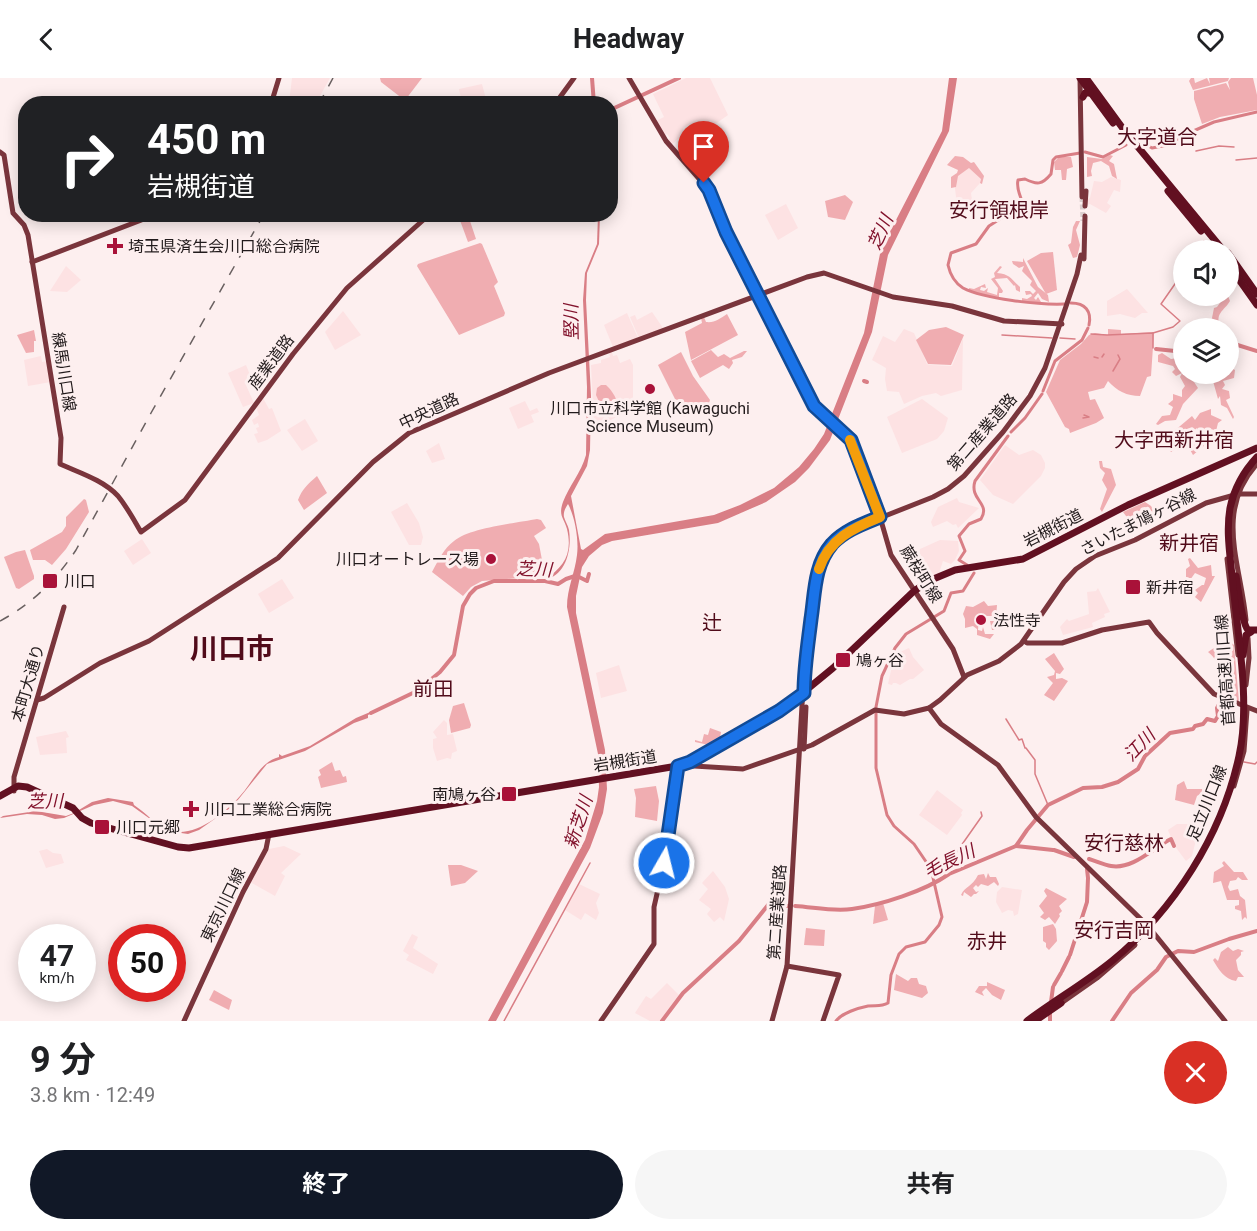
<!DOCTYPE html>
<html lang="ja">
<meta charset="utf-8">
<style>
:root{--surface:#fff;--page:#f6f6f6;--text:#202124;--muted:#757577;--accent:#111827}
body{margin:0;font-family:Roboto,"Noto Sans JP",sans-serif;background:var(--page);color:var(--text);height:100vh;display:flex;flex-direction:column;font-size:22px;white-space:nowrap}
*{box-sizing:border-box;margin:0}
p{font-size:20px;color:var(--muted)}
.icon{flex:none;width:33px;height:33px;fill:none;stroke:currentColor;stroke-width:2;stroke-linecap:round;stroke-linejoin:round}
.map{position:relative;height:943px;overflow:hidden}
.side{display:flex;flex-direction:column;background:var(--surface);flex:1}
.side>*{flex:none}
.banner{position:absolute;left:18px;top:18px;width:600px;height:126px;border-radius:24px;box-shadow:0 3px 15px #0003;background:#202124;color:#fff;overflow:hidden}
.tools{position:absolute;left:1173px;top:162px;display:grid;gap:12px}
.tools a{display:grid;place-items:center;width:66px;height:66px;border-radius:50%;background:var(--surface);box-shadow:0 3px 15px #0003;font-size:30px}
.speed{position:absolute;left:18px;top:846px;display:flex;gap:12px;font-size:30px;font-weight:700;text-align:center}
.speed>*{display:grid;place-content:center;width:78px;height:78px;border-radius:50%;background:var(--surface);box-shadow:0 3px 15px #0003;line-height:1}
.speed small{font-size:15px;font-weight:400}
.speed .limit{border:9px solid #d22;background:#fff;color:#111}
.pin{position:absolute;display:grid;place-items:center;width:51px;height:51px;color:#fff;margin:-62px -26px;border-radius:50% 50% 50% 0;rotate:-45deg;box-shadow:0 0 6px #0007}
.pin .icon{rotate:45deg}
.me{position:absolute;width:66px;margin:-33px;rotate:8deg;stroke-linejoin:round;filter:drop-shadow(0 0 4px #0008)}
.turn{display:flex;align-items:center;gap:21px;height:126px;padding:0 30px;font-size:27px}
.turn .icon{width:78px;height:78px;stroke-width:2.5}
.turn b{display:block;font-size:42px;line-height:51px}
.round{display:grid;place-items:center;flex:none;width:63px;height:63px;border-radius:32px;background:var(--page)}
.overview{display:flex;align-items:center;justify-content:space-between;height:102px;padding:0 30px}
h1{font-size:36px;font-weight:700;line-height:45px}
.primary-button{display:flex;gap:12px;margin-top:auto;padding:12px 30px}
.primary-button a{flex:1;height:69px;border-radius:36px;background:var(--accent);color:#fff;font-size:24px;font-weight:700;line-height:69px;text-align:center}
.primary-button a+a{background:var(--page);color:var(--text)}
header{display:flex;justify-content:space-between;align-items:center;height:78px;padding:0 30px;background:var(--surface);font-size:27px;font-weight:700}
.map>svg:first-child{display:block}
</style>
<header><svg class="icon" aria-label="back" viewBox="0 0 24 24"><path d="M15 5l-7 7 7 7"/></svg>Headway<svg class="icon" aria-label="heart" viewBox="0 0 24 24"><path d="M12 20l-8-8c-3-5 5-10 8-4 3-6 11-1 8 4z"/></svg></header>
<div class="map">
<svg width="1257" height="943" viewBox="0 0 1257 943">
<rect width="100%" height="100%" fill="#fdefef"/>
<g fill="#fde2e3">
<polygon points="292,0 330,0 316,25 289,25"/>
<polygon points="686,0 710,0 728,37 701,56 702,59 699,61 693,47 690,46 683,50 684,56 671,67 668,63 670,60 667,56 664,58 656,43 664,39 653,16"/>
<polygon points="482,6 487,25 462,25 459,11"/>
<polygon points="969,85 981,100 980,105 971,115 973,129 957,127 955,110 955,101"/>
<polygon points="1111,99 1121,102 1120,114 1114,112 1107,125 1111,128 1106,135 1090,126 1087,127 1087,121 1090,120 1094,103 1102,104"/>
<polygon points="786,126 798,150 778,162 765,137"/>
<polygon points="66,188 81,202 67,214 50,213"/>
<polygon points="1127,211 1148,235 1142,235 1135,240 1120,236 1107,238 1107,223"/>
<polygon points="343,233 361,257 335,272 325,254"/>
<polygon points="652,234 663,250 639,260 630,239 635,237 637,242"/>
<polygon points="627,235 638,260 613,269 604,247"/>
<polygon points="904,251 914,255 927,286 930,287 952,288 963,260 962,312 941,318 936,315 922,318 904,326 899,314 887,313 885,301 886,290 872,282 883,258 895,264"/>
<polygon points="612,274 613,278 617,277 620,285 630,281 633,287 633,322 634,327 633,330 594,351 591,287 601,285 601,282 610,279 609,275"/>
<polygon points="41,278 42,284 47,283 51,304 28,308 24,282"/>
<polygon points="246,287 252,302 245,305 254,325 243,329 228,295"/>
<polygon points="263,320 269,331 272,330 281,353 267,362 258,365 254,356 258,355 256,350 259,349 258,345 254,347 252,342 259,337 256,329"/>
<polygon points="922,321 948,340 944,353 937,361 902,375 887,339"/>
<polygon points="525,323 530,333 537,330 539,334 531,337 534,344 518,351 509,330"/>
<polygon points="305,341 318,363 302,373 287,352"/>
<polygon points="439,365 445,381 432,385 426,373"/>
<polygon points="1005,367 1019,377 1033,372 1041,377 1045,385 1045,390 1041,398 1013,426 993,417 980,402"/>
<polygon points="957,420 959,424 979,430 958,450 956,446 953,447 947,443 933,449 931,444 938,429"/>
<polygon points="407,425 419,445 423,459 421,467 409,467 391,434"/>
<polygon points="142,461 151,475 133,487 124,473"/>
<polygon points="940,462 958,463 959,473 955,482 951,486 943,483 939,495 934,498 926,495 928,490 919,474 920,471"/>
<polygon points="282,501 294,520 269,535 258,516"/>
<polygon points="1098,510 1110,534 1104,536 1105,539 1092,545 1093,549 1063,557 1060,549 1067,541 1069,543 1089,536 1087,514 1096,513"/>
<polygon points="909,570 913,579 924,592 913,601 910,601 900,607 896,605 893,605 892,607 888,606 892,588 897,578 900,574"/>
<polygon points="619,587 627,613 601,620 596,595"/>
<polygon points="444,642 447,645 447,657 453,656 457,673 452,675 451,681 447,680 437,683 433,670 433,661 437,660 433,654"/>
<polygon points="66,653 69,659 66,660 67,675 40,677 36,659"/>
<polygon points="937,712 963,732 961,735 962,737 947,757 919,737"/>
<polygon points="1177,746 1188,746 1198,754 1192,778 1186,783 1174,767 1168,752"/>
<polygon points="284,768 301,776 281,795 285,798 275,818 250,804 269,771"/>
<polygon points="47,771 53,775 61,776 64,785 46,790 39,773"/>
<polygon points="713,793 725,809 729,821 724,843 720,839 714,844 707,836 711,831 699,822 708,811 702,805"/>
<polygon points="579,806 600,816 596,825 599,835 596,842 585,835 581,842 565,832"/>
<polygon points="1002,809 1022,812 1018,836 1014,838 1013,833 1008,832 1002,835 996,824 997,814"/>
<polygon points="412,856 418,859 413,870 438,886 433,896 406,882 409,877 403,873"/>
<polygon points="667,905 680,918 660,943 650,943 635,935 646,918 651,921"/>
</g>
<g fill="#f0adb1">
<polygon points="380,0 422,0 406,21 403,21 381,4"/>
<polygon points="1191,0 1194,0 1195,5 1207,0 1210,6 1209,0 1229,0 1228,3 1193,12 1189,3"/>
<polygon points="1231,0 1253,0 1257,17 1257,32 1220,39 1202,46 1194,21 1194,13 1226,5 1230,12 1228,4"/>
<polygon points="1110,77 1113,78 1109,83 1114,86 1117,101 1112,98 1109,88 1101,83 1093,85 1091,93 1092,98 1087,99 1087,79 1102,81"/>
<polygon points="955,78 963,79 971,85 974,84 984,98 982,106 980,105 981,101 969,90 958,98 956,109 951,110 951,99 957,95 958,92 947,87"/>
<polygon points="1071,79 1073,89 1067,91 1066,102 1062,102 1061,92 1055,92 1054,84 1059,79"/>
<polygon points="845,117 853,124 845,142 828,139 825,123"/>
<polygon points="458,137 468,137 476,161 468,164"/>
<polygon points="1076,143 1080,143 1076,152 1080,167 1077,179 1073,180 1068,167 1071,165 1073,149"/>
<polygon points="480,165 482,166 498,204 494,208 505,235 504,238 459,257 417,188 418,186"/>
<polygon points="1053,174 1057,212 1046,216 1027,183 1041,175"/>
<polygon points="1023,180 1038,209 1048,217 1049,224 1042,221 1038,215 1034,220 1036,222 1038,219 1041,224 1022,224 1022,220 1027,221 1032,218 1031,216 1026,217 1025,213 1030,213 1033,216 1036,213 1030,207 1032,203 1022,193 1024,188 1019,190 1013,186 1012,183 1023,184"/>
<path d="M1000,188L1002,189L997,195C1010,196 1011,201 1020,209V214L1016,212L1015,207L1014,208L1007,200L995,201L1003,213L1002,215H999V220L969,213V210L974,211L985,206L986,210L981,209L980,212L984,213L988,210L987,214L997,217L998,210L991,201L995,199L994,195Z"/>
<path d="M1218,218H1228L1230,223C1224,233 1215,235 1220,248L1218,250H1210L1214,230L1217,229L1222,222Z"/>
<path d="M727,236L738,257L691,282L685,254L702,245L701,240L704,239L706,244C715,245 719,241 727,236Z"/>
<polygon points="946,249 964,257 951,287 928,286 916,262 929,252"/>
<path d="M1108,251L1121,252V256L1154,254L1151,298L1147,299L1140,318C1127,318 1117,313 1108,303L1104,310L1088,314L1090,322L1095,321L1104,340L1096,345L1070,355L1069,351L1065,349L1046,314L1060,282L1081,266L1089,257L1095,255L1108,257Z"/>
<polygon points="34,252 36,263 34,263 34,274 26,275 17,257"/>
<polygon points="711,272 718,279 724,276 730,280 744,273 747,273 742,279 732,282 733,285 729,291 723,287 700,300 691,283"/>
<polygon points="681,274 693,298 710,322 709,325 684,339 658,287"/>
<polygon points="1162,275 1171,281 1178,280 1181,285 1180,289 1183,291 1182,295 1190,298 1198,310 1183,326 1176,342 1165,343 1158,347 1156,346 1162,338 1170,337 1173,329 1168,326 1173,322 1173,316 1182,319 1182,312 1185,308 1180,299 1182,295 1176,298 1172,294 1175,291 1173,288 1158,284 1158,277"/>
<polygon points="1229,285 1230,289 1235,292 1234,300 1223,303 1225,307 1222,311 1229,313 1230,320 1226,322 1234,339 1233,341 1227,330 1221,327 1220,318 1218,321 1213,303 1217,296 1228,296"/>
<path d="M601,307H606C614,314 623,330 615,339L605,337L596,317L597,310Z"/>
<polygon points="1211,331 1211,337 1222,342 1218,345 1215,357 1213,358 1212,355 1214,353 1212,351 1208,354 1206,350 1204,353 1197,352 1197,350 1191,355 1184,355 1182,358 1186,367 1176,368 1175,371 1171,374 1168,369 1169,362 1175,357 1173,354 1192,338 1195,342 1200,335"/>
<polygon points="1187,357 1195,358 1201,366 1205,367 1193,377 1183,359"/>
<polygon points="1099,383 1102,383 1103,389 1111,391 1116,407 1102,434 1100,431 1107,411 1102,402 1105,395 1100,390"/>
<path d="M317,398L327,415L304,432L298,422C302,411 308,406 317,398Z"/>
<polygon points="84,421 86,422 89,434 66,471 52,487 45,482 33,482 30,472 62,454 66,448 66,439"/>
<polygon points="1145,424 1151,428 1158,440 1149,445 1146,441 1152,441 1150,434 1146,437 1141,436 1141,440 1136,435 1134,437 1137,443 1132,446 1123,434"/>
<path d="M537,441L541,442L546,450L534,458L539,466L545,498L482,503L471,509L463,518L432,494C438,483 444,470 454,463C469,450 516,445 537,441Z"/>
<polygon points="25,472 34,498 34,501 19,511 16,510 4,479 16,474"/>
<polygon points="1190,480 1198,490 1211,487 1212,498 1215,498 1201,524 1195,519 1198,515 1195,512 1202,507 1204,507 1206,500 1195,495 1190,502 1192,504 1188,511 1186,504 1186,491 1190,488 1188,481"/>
<polygon points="984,523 988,528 997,527 995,552 992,552 990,543 994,543 992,538 984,538 981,541 979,540 978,552 982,553 983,549 985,556 994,556 990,561 977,557 977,551 973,548 965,550 965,541 963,536 966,528 973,529"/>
<path d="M1227,561L1234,567L1239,624L1217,616C1220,599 1223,586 1208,574Z"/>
<polygon points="1054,575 1064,591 1060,596 1056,595 1056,601 1062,600 1068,603 1054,623 1044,617 1053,605 1047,599 1054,597 1055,593 1045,581"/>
<polygon points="464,625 471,647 470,650 451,655 449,642 453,628"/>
<polygon points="710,650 721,654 719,666 708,672 709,667 695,664 695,662 702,664 704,656 708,657"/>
<polygon points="332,684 335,693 340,692 343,699 346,698 347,704 321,710 318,699 321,697 319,692"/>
<polygon points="1184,703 1187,711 1202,711 1205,727 1199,727 1202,722 1200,716 1197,718 1194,727 1175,722 1177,707"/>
<polygon points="656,708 659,723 657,743 635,739 636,720 634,711"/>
<polygon points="1224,783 1234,794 1243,794 1248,802 1242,802 1238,799 1236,802 1230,803 1228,809 1230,813 1238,811 1240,818 1245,822 1247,841 1245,839 1242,842 1241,833 1235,831 1235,828 1239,827 1239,822 1227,822 1221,803 1213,805 1214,794 1224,788 1222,785"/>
<polygon points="448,787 461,787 478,793 465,805 451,808"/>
<path d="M988,795L990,799H996L999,806L998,808L994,804L988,808L981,806L978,809L976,807L973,810L976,814L979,813L976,816H974L971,819L964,814L963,818L961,817C965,808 972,809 978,797L984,796L986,801Z"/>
<polygon points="1046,810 1067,821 1059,828 1062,833 1059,836 1060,838 1055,846 1049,839 1045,842 1040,839 1044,835 1039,828 1047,818 1044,813"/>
<polygon points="883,825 888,842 873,846 875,828"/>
<polygon points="1053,846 1056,851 1057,863 1049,872 1046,869 1046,865 1043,863 1043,849"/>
<polygon points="806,850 825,852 824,868 804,867"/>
<path d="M1228,869L1233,873L1238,871L1244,873L1241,874V877L1236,882L1238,892L1244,899H1238L1236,903C1224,901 1219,892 1213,882L1215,880L1218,883L1221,874Z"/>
<polygon points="896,896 908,903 911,900 917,900 919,906 926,908 928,915 922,920 894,912"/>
<polygon points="987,904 1005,912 1001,922 992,917 986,910 982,914 984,918 975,914 979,908 987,908"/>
<polygon points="214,912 232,922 229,932 209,922"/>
</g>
<g fill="#d97e85">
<path d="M949,0H957L949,53L888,177L872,254L830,362L809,390L795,404L766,424L718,445L612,463L602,467L589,478L582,489L576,518V535L605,672L607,711L603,735L590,770L496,943H488L585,762L597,723L599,709L598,676L567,529C567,510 575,495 577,477C579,462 575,439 568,426C566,429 563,434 564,439C565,443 568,447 569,452C572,472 566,498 544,502C564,489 573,476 567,451C564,440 558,438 563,424C569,408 581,395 586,377L587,309L583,222L585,195L597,166L598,137H600L599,166L587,195L586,222L591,318L590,372L587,388L571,418L581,471L583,472L605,456L714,437L740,427L774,410L799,389L814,371L824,356L864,255L881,171L942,53Z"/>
<path d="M375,632V634L368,637V640L354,645L305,673L267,686L233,728L199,752L188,756L167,753L132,728L113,723L94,727L64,740L55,741L42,737L27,736L0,740L3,738L36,733L66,738L74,735L92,724L108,720L133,724L134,727C146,735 156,747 168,752C194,761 224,736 240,718C253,704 260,684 279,679V676L282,678L310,668L356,640Z"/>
</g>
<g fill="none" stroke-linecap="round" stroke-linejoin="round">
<g stroke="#d97e85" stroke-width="1.5">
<polyline points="1196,73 1219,68 1234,69"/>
<polyline points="1236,82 1257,80"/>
<polyline points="541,136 541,141"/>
<polyline points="1197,172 1204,163"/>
<polyline points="1153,255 1173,249 1180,243 1161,226 1184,193"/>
<polyline points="1091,256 1107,257 1153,255 1153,270"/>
<polyline points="1002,257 1052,260"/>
<polyline points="1060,260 1075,261"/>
<polyline points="1094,279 1098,280"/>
<polyline points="1102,279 1104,276"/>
<polyline points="1113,293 1120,281 1118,277"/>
<polyline points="1083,340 1089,339 1084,337"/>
<polyline points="1006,641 1019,662 1022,661 1025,670 1026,670 1035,682 1035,696 1048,727"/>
<polyline points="1244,684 1255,686 1257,684"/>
<polyline points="933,796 944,792 982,738 981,734"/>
<polyline points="504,943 590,785"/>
</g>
<g stroke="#d97e85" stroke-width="3">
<polyline points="1143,65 1152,70 1168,67 1191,54 1214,44 1257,34"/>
<polyline points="1085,74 1103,79 1126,67"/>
<path d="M1071,225C1085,225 1092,233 1089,247"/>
<path d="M1064,226C1040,227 984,221 963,210C955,205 950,196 948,187L951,175L976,166L989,148L1003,139H1017L1023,136C1026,123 1015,115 1018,102L1025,101C1037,107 1042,107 1051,96L1053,82L1056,79L1080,75"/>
<polyline points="1043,313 1055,283 1082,262 1088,250"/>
<polyline points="1011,354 1025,340 1042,316"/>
<path d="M967,487L959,482L965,473L959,458L969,446L981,441C991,425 969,422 975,403L1008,358"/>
<path d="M836,943C842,935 858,930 868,928C876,927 881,929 888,925L891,897L899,876L906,869L925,864L939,847L942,839L931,791L914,766L894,748L887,737L876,690V629L882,598L895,570L906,556L944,533L951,515L963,513L974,495"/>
</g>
<g stroke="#d97e85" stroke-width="4">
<polyline points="592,0 594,26"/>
<polyline points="610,32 679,0"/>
<polyline points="1228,264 1257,273"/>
<polyline points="1156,271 1175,273 1184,271"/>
<polyline points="864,303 867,304"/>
<polyline points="577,498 587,503 589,496"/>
<polyline points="371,635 417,613 440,594 454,577 463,528 470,516 476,510 494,503 545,503 558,506 566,501 575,498"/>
<polyline points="1016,768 1053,772"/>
<polyline points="1054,772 1074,779"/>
<path d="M1089,781C1096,783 1104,787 1111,788C1133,792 1154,769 1171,761L1174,768"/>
<path d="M795,828C813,829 834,834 852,831C881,827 925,813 949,796L1016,768L1027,752L1048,727L1083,710L1102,709L1118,704L1138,691L1145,678L1170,655L1193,651L1195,648L1203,646L1207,641L1215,643L1218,638L1217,630L1223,619"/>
<polyline points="1070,877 1087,824 1088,800 1087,791"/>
<polyline points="1062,893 1069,879"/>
<polyline points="1054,907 1061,895"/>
<polyline points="1051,924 1053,909"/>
<polyline points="662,943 683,915 739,863 768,827 789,828"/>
<polyline points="1050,943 1050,936"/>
<polyline points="1112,943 1131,915 1157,892 1166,879 1178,873 1194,874 1229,861 1257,853"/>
</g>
<polyline stroke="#dccfcf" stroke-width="5" stroke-dasharray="5 2.5" stroke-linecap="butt" points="1082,119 1083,143"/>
<g stroke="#7a353c" stroke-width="5">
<polyline points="629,0 666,63 709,112 726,154 815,331 851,362 880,439 891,477 953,571 964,599"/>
<polyline points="1080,1 1082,119"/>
<polyline points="271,26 279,0"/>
<polyline points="555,26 574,0"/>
<path d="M0,74L4,77L13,135L24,147L28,157L61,360L60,386C80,395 103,402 118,418C127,429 134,442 141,454L185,422L293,276L347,210L430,136"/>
<polyline points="1085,128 1086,113"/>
<polyline points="1084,181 1085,138"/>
<polyline points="32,184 157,136"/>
<polyline points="1227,481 1238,577"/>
<path d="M1246,542C1241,487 1214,433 1257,386"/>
<polyline points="1024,563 1027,565 1062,565 1102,552 1149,544 1157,555 1214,616 1257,633"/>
<polyline points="807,602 811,567"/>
<polyline points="1246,607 1249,580 1248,560"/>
<polyline points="37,622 44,620 100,585 149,563 278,480 373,384 409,355 549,295 807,199 824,195 893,219 952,228 1004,243 1062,246"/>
<polyline points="929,630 941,646 998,687 1036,739 1148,848 1225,943"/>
<polyline points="804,671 806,629"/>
<polyline points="687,686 694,688 743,691 812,667 875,632 904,636 929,630 940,622 967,597 999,583 1021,566 1064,504 1076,491 1095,478 1135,462 1206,425 1238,416 1257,416"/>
<polyline points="1234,708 1244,673 1247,632"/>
<polyline points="14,713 14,699 64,529"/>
<polyline points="787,888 839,897 823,943"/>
<polyline points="1060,926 1097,900 1135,867"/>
<polyline points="184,943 243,814 266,771 269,756"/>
<polyline points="601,943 654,866 654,829 664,785 678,688"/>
<polyline points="772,943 787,888 804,593 816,502 820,486 831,467 852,451 933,419 948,411 964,398 1003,354 1030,318 1045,290 1077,196 1081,177"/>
</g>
<g stroke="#621021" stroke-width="7">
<polyline points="1080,0 1113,45"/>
<polyline points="1086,0 1124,52 1223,172"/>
<polyline points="1083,19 1085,15 1090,15"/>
<polyline points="1168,113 1201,153"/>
<polyline points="1228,175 1257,216"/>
<polyline points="1228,186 1257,227"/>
<path d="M1236,498C1238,509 1242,546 1248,552H1257"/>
<polyline points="1243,577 1246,557 1251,554"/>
<polyline points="0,718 18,708 27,709 73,730 82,740 91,745 178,769 189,770 683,687 788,627 833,590 914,513 931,502 955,492 1023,481 1128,427 1257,370"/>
<path d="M1027,943C1055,922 1085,905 1112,883C1174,832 1222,757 1239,678C1251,624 1237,553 1232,498C1230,476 1226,453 1230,430C1234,411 1244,393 1257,379"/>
<polyline points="1035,943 1061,925"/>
</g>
<g stroke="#696060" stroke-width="1.5" stroke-dasharray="10 10" stroke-linecap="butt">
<polyline points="319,26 333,0"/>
<path d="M0,543C32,526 56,502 76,472L151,335L264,136"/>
</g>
</g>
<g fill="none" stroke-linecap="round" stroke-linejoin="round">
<g stroke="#114b97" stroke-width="15">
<path id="route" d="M664,785L678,688L690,684L779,633L804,615C804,590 808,566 811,541C815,515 814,487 832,466C845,452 863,446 880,439L851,362L814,328L726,154L709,112L704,105"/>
</g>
<use href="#route" stroke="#1a73e8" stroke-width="10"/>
<path stroke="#f59e0b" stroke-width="10" d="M819,491C829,461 853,450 880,439L850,362"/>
</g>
<g fill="#a91239" stroke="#fdefef" stroke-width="2">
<path d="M112 159h6v6h6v6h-6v6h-6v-6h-6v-6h6z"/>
<circle cx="650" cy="311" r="6"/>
<circle cx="491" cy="481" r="6"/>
<rect x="42" y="495" width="16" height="16" rx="3"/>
<rect x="1125" y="501" width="16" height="16" rx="3"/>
<circle cx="981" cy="542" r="6"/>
<rect x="835" y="574" width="16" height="16" rx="3"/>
<rect x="501" y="708" width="16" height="16" rx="3"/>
<path d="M188 722h6v6h6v6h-6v6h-6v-6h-6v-6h6z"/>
<rect x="94" y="741" width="16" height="16" rx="3"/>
</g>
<g text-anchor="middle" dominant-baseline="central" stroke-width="6" stroke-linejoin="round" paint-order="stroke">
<g font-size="16" fill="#221b1c" stroke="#fdefef" text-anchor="start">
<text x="128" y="168">埼玉県済生会川口総合病院</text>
<text x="650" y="330" text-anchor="middle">川口市立科学館 (Kawaguchi<tspan x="650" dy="18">Science Museum)</tspan></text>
<text x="479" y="481" text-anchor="end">川口オートレース場</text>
<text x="64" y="503">川口</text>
<text x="1146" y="509">新井宿</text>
<text x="993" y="542">法性寺</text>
<text x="856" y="582">鳩ヶ谷</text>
<text x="496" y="716" text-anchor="end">南鳩ヶ谷</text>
<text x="204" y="731">川口工業総合病院</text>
<text x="116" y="749">川口元郷</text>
</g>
<g font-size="16" fill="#221b1c" stroke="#fdefef">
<text transform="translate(271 284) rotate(-53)">産業道路</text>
<text transform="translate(64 294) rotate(81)">練馬川口線</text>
<text transform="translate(429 333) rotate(-25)">中央道路</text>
<text transform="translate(982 354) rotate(-49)">第二産業道路</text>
<text transform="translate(1138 444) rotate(-27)">さいたま鳩ヶ谷線</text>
<text transform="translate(1053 450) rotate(-27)">岩槻街道</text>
<text transform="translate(921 496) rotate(58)">蕨桜町線</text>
<text transform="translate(1225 592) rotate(-94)">首都高速川口線</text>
<text transform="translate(28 605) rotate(-74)">本町大通り</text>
<text transform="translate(625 683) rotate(-9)">岩槻街道</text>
<text transform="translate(1207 725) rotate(-68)">足立川口線</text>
<text transform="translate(223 827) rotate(-64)">東京川口線</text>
<text transform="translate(777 834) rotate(-86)">第二産業道路</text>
</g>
<g font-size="18" font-style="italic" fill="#82122c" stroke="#fdefef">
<text transform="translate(880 154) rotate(-66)">芝川</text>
<text transform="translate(571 244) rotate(-91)">竪川</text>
<text transform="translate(534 491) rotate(2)">芝川</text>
<text transform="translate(1139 667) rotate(-46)">江川</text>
<text transform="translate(45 723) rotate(-1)">芝川</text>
<text transform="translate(578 744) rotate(-72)">新芝川</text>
<text transform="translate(949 783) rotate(-25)">毛長川</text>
</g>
<g font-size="20" fill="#510b1a" stroke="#fdefef">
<text x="1157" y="59">大字道合</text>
<text x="999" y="132">安行領根岸</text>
<text x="1174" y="362">大字西新井宿</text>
<text x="1189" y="465">新井宿</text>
<text x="712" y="545">辻</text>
<text x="433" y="611">前田</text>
<text x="1124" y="765">安行慈林</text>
<text x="1114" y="852">安行吉岡</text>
<text x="987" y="863">赤井</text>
</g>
<g font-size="28" font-weight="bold" fill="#510b1a" stroke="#fdefef">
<text x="232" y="570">川口市</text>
</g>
</g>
</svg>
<div class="tools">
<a><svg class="icon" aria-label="sound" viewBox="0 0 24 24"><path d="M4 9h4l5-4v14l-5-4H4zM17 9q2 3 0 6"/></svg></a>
<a><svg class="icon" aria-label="layers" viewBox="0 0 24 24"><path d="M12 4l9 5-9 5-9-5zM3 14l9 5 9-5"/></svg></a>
</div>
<div class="speed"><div>47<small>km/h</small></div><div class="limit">50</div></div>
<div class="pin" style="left:704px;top:105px;background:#d93025"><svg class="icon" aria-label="arrive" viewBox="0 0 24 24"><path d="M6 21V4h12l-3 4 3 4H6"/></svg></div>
<svg class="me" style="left:664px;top:785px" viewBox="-20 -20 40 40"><circle r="17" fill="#1a73e8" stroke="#fff" stroke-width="3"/><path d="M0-11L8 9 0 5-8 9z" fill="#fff"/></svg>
<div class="banner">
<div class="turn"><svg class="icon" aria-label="right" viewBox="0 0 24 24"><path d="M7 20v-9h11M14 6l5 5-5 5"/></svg><div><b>450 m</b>岩槻街道</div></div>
</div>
</div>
<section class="side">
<div class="overview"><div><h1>9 分</h1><p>3.8 km · 12:49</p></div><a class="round" style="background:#d93025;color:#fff"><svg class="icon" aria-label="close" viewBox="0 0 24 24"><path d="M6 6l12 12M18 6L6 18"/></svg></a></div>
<div class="primary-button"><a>終了</a><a>共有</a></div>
</section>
